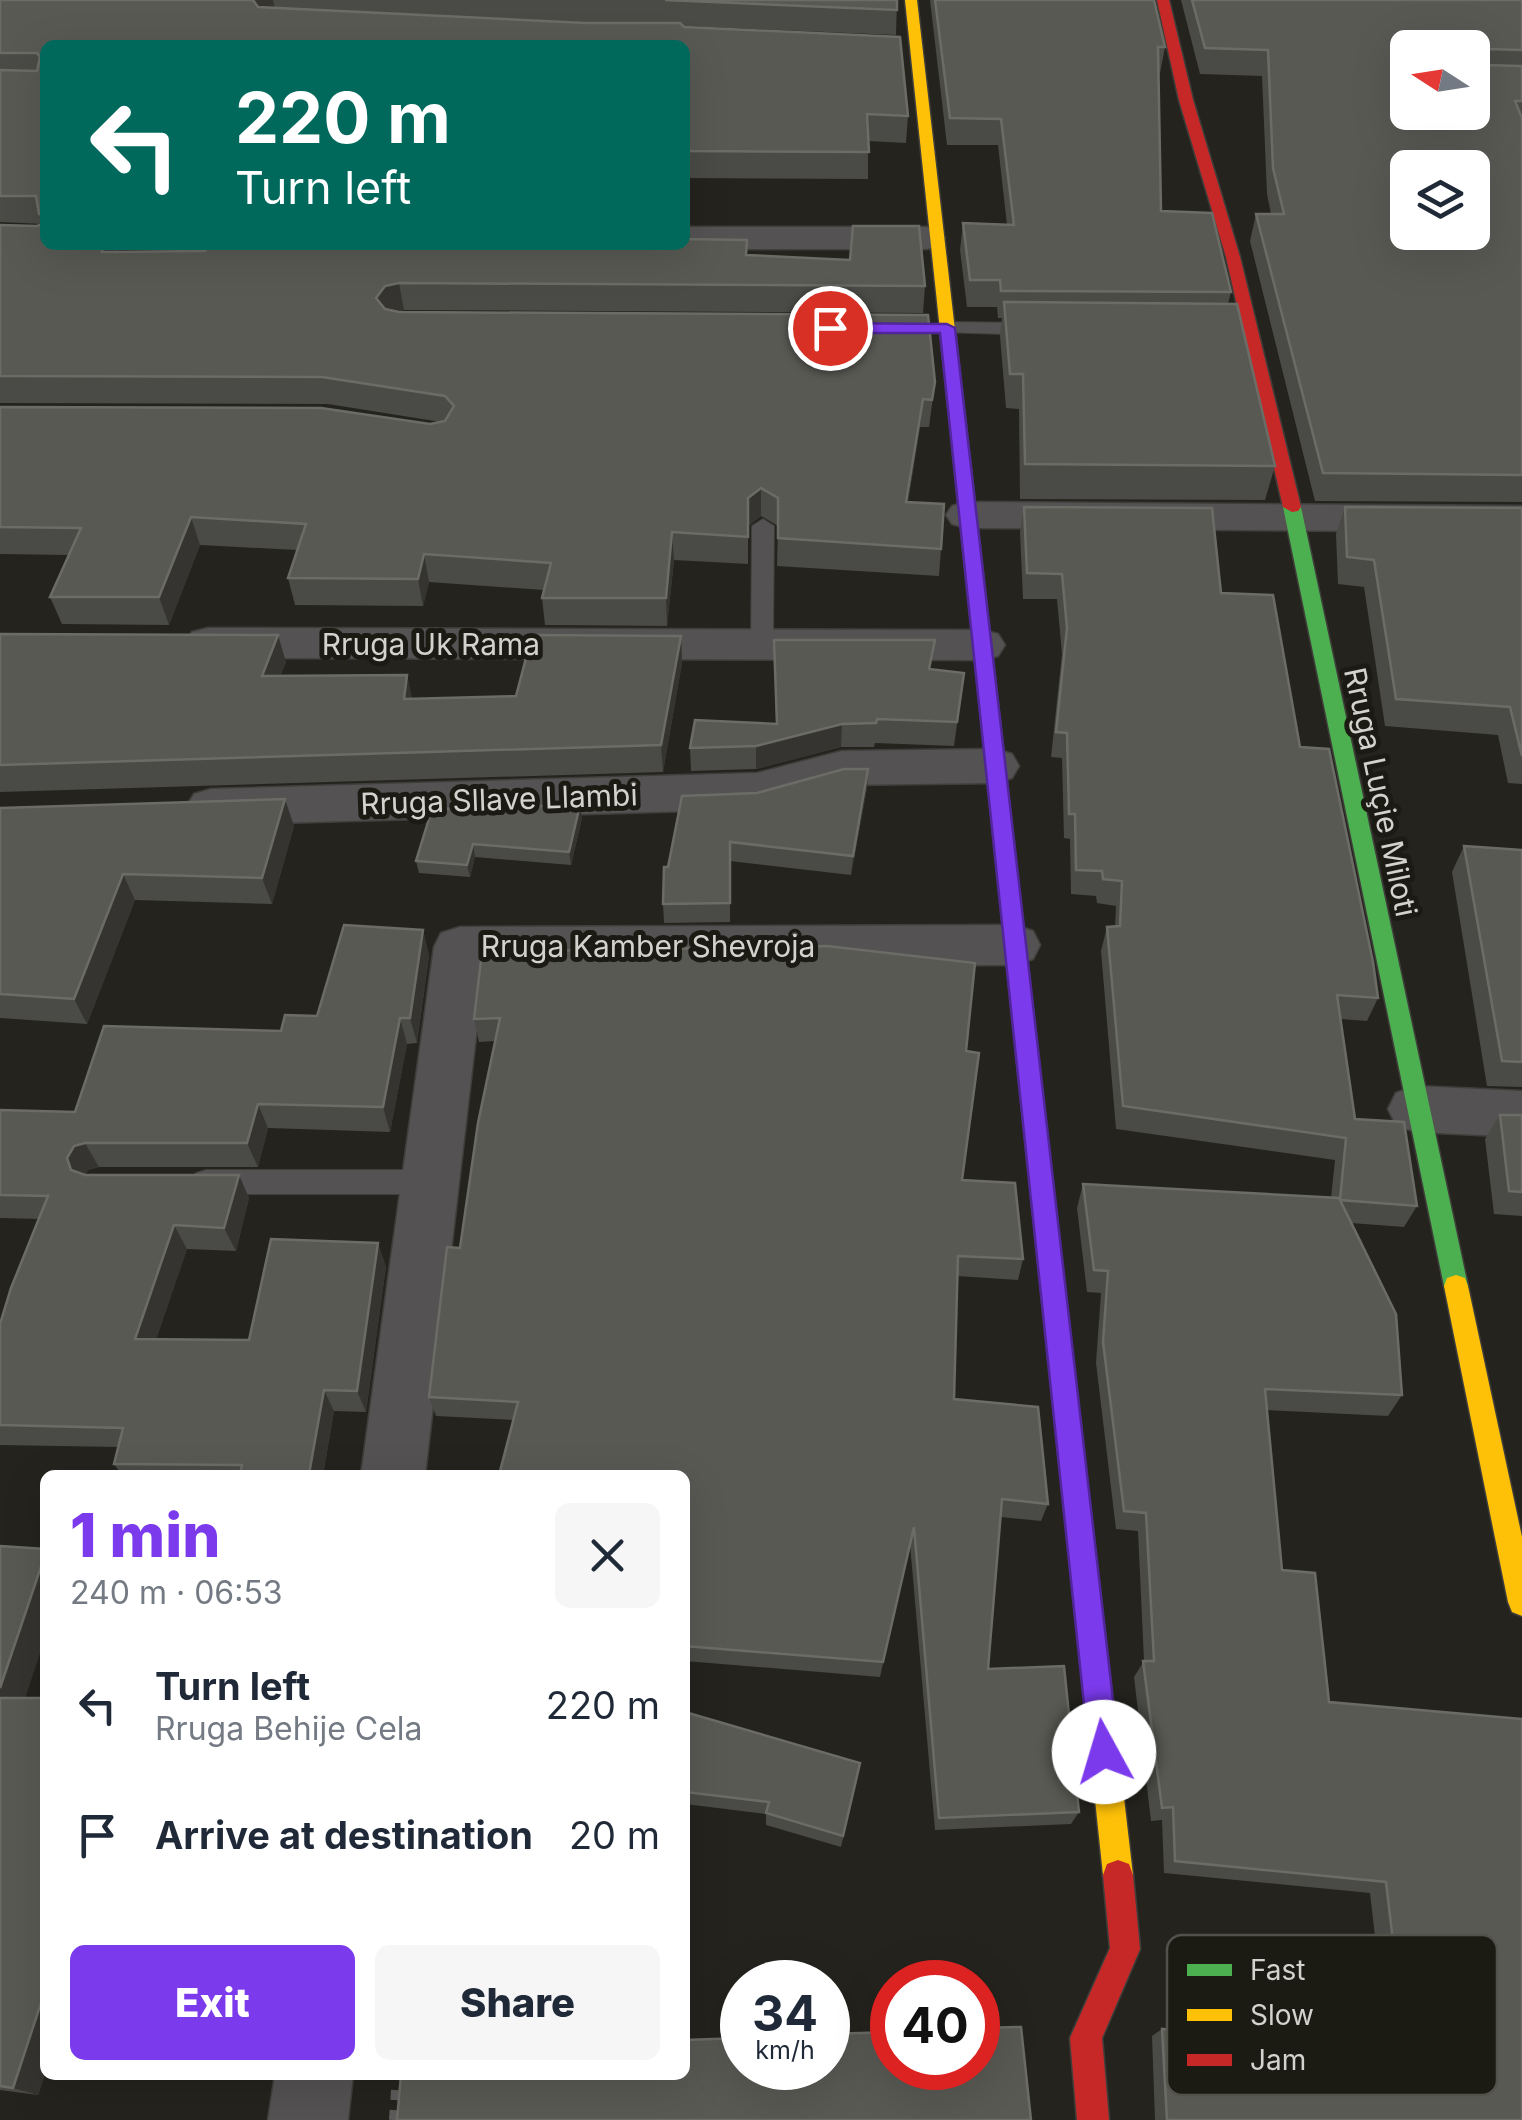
<!DOCTYPE html>
<meta charset="utf-8">
<style>
:root{--surface:#fff;--page:#f6f6f7;--text:#1f2937;--muted:#747a83;--accent:#7c3aed}
body{margin:0;font-family:Inter,sans-serif;background:var(--page);color:var(--text);height:100vh;display:flex;flex-direction:column;font-size:38px;white-space:nowrap}
*{box-sizing:border-box;margin:0}
p{font-size:32px;color:var(--muted)}
.icon{flex:none;width:55px;height:55px;fill:none;stroke:currentColor;stroke-width:2;stroke-linecap:round;stroke-linejoin:round}
.map{position:relative;flex:1;overflow:hidden}
.details{position:absolute;left:40px;top:1470px;width:650px;height:610px;display:flex;flex-direction:column;background:var(--surface);border-radius:15px;box-shadow:0 10px 40px #0002}
.details>*{flex:none}
.top-card{position:absolute;left:40px;top:40px;width:650px;height:210px;border-radius:15px;box-shadow:0 10px 40px #0002;background:#00695c;color:#fff;overflow:hidden}
.needle{width:65px;rotate:282deg}
.controls{position:absolute;left:1390px;top:30px;display:grid;gap:20px}
.controls a{display:grid;place-items:center;width:100px;height:100px;border-radius:15px;background:var(--surface);box-shadow:0 10px 40px #0002;font-size:50px}
.speed{position:absolute;left:720px;top:1960px;display:flex;gap:20px;font-size:50px;font-weight:700;text-align:center}
.speed>*{display:grid;place-content:center;width:130px;height:130px;border-radius:50%;background:var(--surface);box-shadow:0 10px 40px #0002;line-height:1}
.speed small{font-size:25px;font-weight:400}
.speed .limit{border:15px solid #d22;background:#fff;color:#111}
.pin{position:absolute;display:grid;place-items:center;width:85px;height:85px;color:#fff;margin:-42px;border:5px solid #fff;border-radius:50%;box-shadow:0 2px 10px #0007}
.me{position:absolute;width:110px;margin:-55px;rotate:354deg;stroke-linejoin:round;filter:drop-shadow(0 0 8px #0008)}
.turn{display:flex;align-items:center;gap:35px;height:210px;padding:0 30px;font-size:45px}
.turn .icon{width:130px;height:130px;stroke-width:2.5}
.turn b{display:block;font-size:70px;line-height:85px}
.round{display:grid;place-items:center;flex:none;width:105px;height:105px;border-radius:15px;background:var(--page)}
.headline{display:flex;align-items:center;justify-content:space-between;height:170px;padding:0 30px}
h1{font-size:60px;font-weight:800;line-height:75px;color:var(--accent)}
.primary-button{display:flex;gap:20px;margin-top:auto;padding:20px 30px}
.primary-button a{flex:1;height:115px;border-radius:15px;background:var(--accent);color:#fff;font-size:40px;font-weight:800;line-height:115px;text-align:center}
.primary-button a+a{background:var(--page);color:var(--text)}
ul{padding:0;list-style:none}
li{display:flex;align-items:center;gap:30px;height:130px;padding:0 30px}
li div{flex:1}
li b{display:block;font-size:38px}
li em{font-style:normal}
.map>svg:first-child{display:block}
</style>
<div class="map">
<svg width="1522" height="2120" viewBox="0 0 1522 2120">
<rect width="100%" height="100%" fill="#24231e"/>
<g fill="none" stroke-linecap="round" stroke-linejoin="round">
<g stroke="#3f3e3b" stroke-width="2">
<g id="lane">
<polygon points="947,322 1035,323 1045,329 1035,335 940,332 937,328"/>
<polygon points="763,519 774,526 773,645 762,653 751,645 752,526"/>
<polygon points="206,1170 429,1170 439,1173 443,1182 439,1191 429,1194 206,1194 196,1191 192,1182 196,1173"/>
</g>
</g>
<g stroke="#3f3e3b" stroke-width="3">
<g id="street">
<polygon points="685,227 927,227 940,230 945,238 940,246 927,249 685,249 672,246 685,245"/>
<polygon points="967,502 1522,506 1522,532 967,528 952,524 946,515 952,506"/>
<polygon points="208,628 982,630 998,634 1005,645 998,656 982,660 208,658 192,654 185,643 192,632"/>
<polygon points="995,749 1012,754 1019,766 1012,778 995,783 842,785 757,809 211,825 194,820 186,807 194,794 211,789 757,773 842,751"/>
<polygon points="1014,925 1033,931 1040,945 1033,959 1014,965 484,967 425,1475 361,1475 434,947 441,933 460,927"/>
<polygon points="1416,1086 1522,1091 1522,1137 1416,1132 1396,1125 1388,1109 1396,1093"/>
<polygon points="275,2075 353,2075 348,2120 268,2120"/>
</g>
</g>
<g stroke="#3f3e3b" stroke-width="3">
<g id="fast">
<polygon points="1292,502 1301,507 1468,1286 1465,1294 1456,1297 1447,1294 1444,1286 1283,507"/>
<polygon points="984,655 993,661 1068,1319 1065,1327 1056,1330 1047,1327 1044,1319 975,661"/>
</g>
</g>
<g stroke="#3f3e3b" stroke-width="3">
<g id="slow">
<polygon points="905,0 917,0 993,661 984,667 975,661"/>
<polygon points="1456,1275 1465,1278 1468,1286 1522,1537 1522,1616 1512,1612 1508,1602 1444,1286 1447,1278"/>
<polygon points="1056,1308 1065,1311 1068,1319 1133,1875 1129,1886 1118,1890 1107,1886 1103,1875 1044,1319 1047,1311"/>
</g>
</g>
<g stroke="#3f3e3b" stroke-width="3">
<g id="jam">
<polygon points="1157,0 1169,0 1193,100 1240,257 1301,507 1298,511 1292,512 1283,507 1226,257 1179,100"/>
<polygon points="1118,1860 1129,1864 1133,1875 1140,1949 1102,2038 1109,2120 1077,2120 1070,2038 1110,1948 1103,1875 1107,1864"/>
</g>
</g>
<polyline stroke="#5d5c5b" stroke-width="8" stroke-dasharray="10 10" stroke-linecap="butt" points="393,2120 396,2075"/>
<use href="#lane" fill="#545252" fill-rule="evenodd"/>
<use href="#street" fill="#545252" fill-rule="evenodd"/>
<use href="#fast" fill="#4caf50" fill-rule="evenodd"/>
<use href="#slow" fill="#ffc107" fill-rule="evenodd"/>
<use href="#jam" fill="#c62828" fill-rule="evenodd"/>
</g>
<g fill="#4a4a46">
<polygon points="0,0 897,0 896,35 684,26 908,116 906,143 868,141 868,179 685,178 685,45 45,45 45,245 118,252 747,255 925,286 923,313 404,310 397,312 935,382 929,427 920,427 908,502 941,549 939,576 777,566 778,526 761,516 748,526 748,564 674,560 667,626 545,625 542,598 544,590 429,582 423,606 295,605 288,578 297,550 200,545 169,625 62,624 50,597 69,555 0,554 0,407 430,424 441,422 328,404 0,403 0,225 37,226 43,224 0,222"/>
<polygon points="930,0 1154,0 1165,47 1160,73 1159,73 1161,211 1231,292 1228,304 1275,466 1265,500 1020,499 1019,409 1006,408 1000,336 1002,318 998,318 997,307 967,307 960,250 963,223 1007,225 998,145 947,145"/>
<polygon points="1181,0 1522,0 1522,502 1315,501 1250,241 1256,214 1271,214 1267,194 1262,76 1200,74"/>
<polygon points="1024,507 1221,593 1300,747 1378,998 1367,1021 1341,1019 1355,1119 1417,1206 1404,1227 1351,1223 1402,1395 1388,1416 1267,1410 1282,1570 1329,1702 1522,2120 1155,2120 1152,2036 1162,2029 1388,2050 1370,1893 1164,1873 1162,1820 1151,1821 1134,1677 1144,1661 1138,1531 1116,1529 1096,1363 1101,1293 1087,1292 1077,1208 1083,1184 1331,1198 1335,1160 1116,1129 1101,951 1107,927 1115,927 1116,906 1097,903 1096,896 1071,894 1070,839 1064,838 1062,758 1051,757 1062,654 1057,599 1023,599 1020,532"/>
<polygon points="1345,507 1522,508 1522,784 1508,783 1498,735 1385,726 1364,587 1338,584 1336,534"/>
<polygon points="0,634 286,662 280,676 407,675 412,699 516,696 681,636 682,663 663,772 0,792"/>
<polygon points="774,640 931,669 964,673 954,746 875,743 874,747 841,747 756,769 691,771 690,748 776,724"/>
<polygon points="868,769 867,788 851,875 730,861 730,922 664,923 663,904 668,867 757,793"/>
<polygon points="0,808 294,826 272,904 135,900 87,1024 0,1018"/>
<polygon points="432,809 582,818 571,865 475,857 470,877 419,873 416,861"/>
<polygon points="1464,846 1522,850 1522,1087 1487,1086 1452,872"/>
<polygon points="423,930 429,956 417,1043 407,1044 390,1132 268,1128 258,1167 99,1167 88,1170 85,1175 239,1175 249,1198 236,1251 187,1249 156,1339 249,1340 386,1266 366,1412 334,1411 323,1475 122,1475 114,1464 118,1447 0,1445 0,1324 39,1219 0,1218 0,1110 75,1112 281,1031 317,1016"/>
<polygon points="482,952 966,1051 962,1180 1023,1259 1018,1280 957,1276 954,1399 1048,1504 1041,1521 1001,1517 988,1669 1079,1812 1071,1824 935,1830 910,1544 880,1677 685,1661 685,1475 513,1420 436,1416 429,1397 460,1248 495,1041 479,1042 474,1019"/>
<polygon points="1500,1115 1522,1115 1522,1216 1494,1214 1485,1139"/>
<polygon points="0,1546 25,1698 45,1698 45,2074 38,2095 0,2090"/>
<polygon points="685,1712 858,1776 841,1847 766,1825 766,1814 685,1804"/>
</g>
<g fill="#353430">
<polygon points="250,0 273,0 275,9 261,13"/>
<polygon points="1487,49 1479,75 1479,53"/>
<polygon points="103,245 120,245 110,279 102,252"/>
<polygon points="399,283 404,310 390,313 381,325 376,298 385,286"/>
<polygon points="923,399 920,427 903,530 906,502"/>
<polygon points="761,488 761,516 748,526 748,564 748,498"/>
<polygon points="191,517 200,545 169,625 159,597"/>
<polygon points="672,532 674,560 667,626 666,598"/>
<polygon points="424,554 429,582 423,606 418,579"/>
<polygon points="278,635 286,662 270,703 262,676"/>
<polygon points="681,636 682,663 663,772 661,745"/>
<polygon points="407,675 413,703 404,699"/>
<polygon points="842,724 841,747 756,769 756,746"/>
<polygon points="868,769 867,788 851,875 853,856"/>
<polygon points="285,799 294,826 272,904 262,878"/>
<polygon points="580,805 582,818 571,865 569,852"/>
<polygon points="473,844 475,857 470,877 467,865"/>
<polygon points="123,874 135,900 87,1024 74,999"/>
<polygon points="423,930 429,956 417,1043 410,1018"/>
<polygon points="400,1018 407,1044 390,1132 383,1107"/>
<polygon points="258,1104 268,1128 258,1167 247,1143"/>
<polygon points="85,1143 99,1167 88,1170 82,1181 71,1170 67,1158 74,1146"/>
<polygon points="239,1175 249,1198 236,1251 224,1228"/>
<polygon points="174,1225 187,1249 149,1361 135,1339"/>
<polygon points="378,1243 386,1266 366,1412 357,1391"/>
<polygon points="324,1390 334,1411 323,1475 310,1475"/>
<polygon points="45,1555 45,1638 19,1717 0,1701 0,1688"/>
<polygon points="43,1997 45,1998 45,2074 38,2095 13,2088"/>
</g>
<g fill="#595954" stroke="#6c6c67" stroke-width="2.5" fill-rule="evenodd">
<polygon points="0,0 253,0 258,7 585,23 680,23 684,27 900,37 908,116 867,114 869,152 685,151 685,45 45,45 45,215 39,214 36,196 0,196 0,70 37,71 40,57 37,53 0,53"/>
<polygon points="665,0 897,0 897,10"/>
<polygon points="935,0 1154,0 1165,47 1158,47 1161,211 1212,213 1231,292 1001,291 1000,280 970,280 963,223 1014,225 1001,119 950,118"/>
<path d="M1192,0H1522V50L1487,49L1479,53V61L1482,65L1522,66V101H1515L1522,118V475L1323,473L1256,214H1284L1273,168L1268,50L1205,48ZM1408,48H1472V112H1408ZM1408,168H1472V232H1408Z"/>
<polygon points="45,223 45,245 103,245 102,252 205,251 208,245 478,245 520,247 520,245 685,245 685,239 747,240 746,255 850,260 853,226 919,226 925,286 399,283 385,286 376,298 385,309 399,312 928,315 935,382 932,400 923,399 906,502 944,504 941,549 778,538 778,498 761,488 748,498 748,537 672,532 666,598 542,598 551,563 424,554 418,579 288,578 306,524 191,517 159,597 50,597 81,528 0,527 0,407 321,408 430,424 445,421 454,406 445,396 322,377 0,376 0,225 37,226"/>
<polygon points="1004,302 1237,304 1275,466 1025,464 1023,374 1010,374"/>
<polygon points="1024,507 1212,508 1221,593 1273,595 1300,747 1329,749 1373,962 1378,998 1337,995 1355,1119 1404,1122 1417,1206 1340,1200 1346,1138 1123,1106 1107,927 1120,926 1122,881 1103,879 1102,871 1076,870 1075,814 1069,814 1067,733 1056,732 1067,628 1062,574 1027,573"/>
<polygon points="1345,507 1522,508 1522,756 1510,707 1396,699 1374,560 1347,557"/>
<polygon points="0,634 278,635 262,676 407,675 404,699 516,696 532,635 681,636 661,745 0,765"/>
<polygon points="774,640 935,640 929,669 964,673 957,722 877,719 876,723 842,724 756,746 690,748 695,720 777,724"/>
<polygon points="844,769 868,769 853,856 730,842 730,903 663,904 664,867 668,867 682,796 757,793"/>
<polygon points="285,799 262,878 123,874 74,999 0,994 0,808"/>
<polygon points="580,805 569,852 473,844 467,865 416,861 432,809"/>
<polygon points="1464,846 1522,850 1522,1062 1502,1061"/>
<polygon points="344,925 423,930 410,1018 400,1018 383,1107 258,1104 247,1143 85,1143 74,1146 67,1158 71,1170 85,1175 239,1175 224,1228 174,1225 135,1339 249,1340 271,1239 378,1243 357,1391 324,1390 309,1474 240,1474 242,1465 114,1464 123,1428 0,1425 0,1324 11,1288 48,1196 0,1195 0,1110 75,1112 104,1026 281,1031 285,1015 317,1016"/>
<polygon points="827,946 975,963 966,1051 979,1053 962,1180 1015,1183 1023,1259 958,1256 954,1399 1038,1407 1048,1504 1002,1499 988,1669 1064,1666 1079,1812 939,1818 914,1527 883,1662 685,1646 685,1475 499,1475 518,1402 429,1397 447,1247 460,1248 478,1123 500,1018 474,1019 482,952"/>
<polygon points="1500,1115 1522,1115 1522,1192 1509,1191"/>
<polygon points="1083,1184 1339,1198 1396,1314 1402,1395 1265,1389 1282,1570 1315,1573 1329,1702 1522,1719 1522,2120 1167,2120 1162,2029 1406,2052 1386,1882 1175,1861 1173,1807 1162,1808 1143,1661 1154,1661 1146,1513 1124,1511 1103,1342 1108,1271 1094,1270"/>
<polygon points="0,1546 45,1549 45,1555 0,1688"/>
<polygon points="0,1698 45,1698 45,1997 43,1997 13,2088 0,2086"/>
<polygon points="685,1712 860,1763 843,1836 766,1813 769,1802 685,1792"/>
<polygon points="1021,2027 1031,2120 397,2120 401,2075 685,2075 685,2040 742,2038 742,2068 828,2068 828,2034 892,2032 892,2068 978,2068 978,2028"/>
</g>
<polygon fill="#7c3aed" stroke="#51269a" stroke-width="2.5" points="947,324 955,328 1119,1752 1114,1763 1104,1767 1094,1763 1089,1752 940,333 830,333 822,328 830,323"/>
<g text-anchor="middle" dominant-baseline="central" stroke-width="10" stroke-linejoin="round" paint-order="stroke">
<g font-size="30" fill="#d3d2cc" stroke="#1c1b13">
<text x="431" y="644">Rruga Uk Rama</text>
<text transform="translate(1381 792) rotate(78)">Rruga Luçie Miloti</text>
<text transform="translate(499 799) rotate(-2)">Rruga Sllave Llambi</text>
<text x="648" y="946">Rruga Kamber Shevroja</text>
</g>
</g>
<rect x="1167" y="1935" width="330" height="160" rx="15" fill="#1c1b13" stroke="#53524a" stroke-width="2.5"/>
<rect x="1187" y="1964" width="45" height="12" fill="#4caf50"/>
<rect x="1187" y="2009" width="45" height="12" fill="#ffc107"/>
<rect x="1187" y="2054" width="45" height="12" fill="#c62828"/>
<g font-size="28" fill="#d3d2cc">
<text x="1250" y="1980">Fast</text>
<text x="1250" y="2025">Slow</text>
<text x="1250" y="2070">Jam</text>
</g>
</svg>
<div class="controls">
<a><svg class="needle" viewBox="-14 -14 28 28"><path d="M0-13l5 13h-10z" fill="#e53935"/><path d="M0 13l5-13h-10z" fill="#747a83"/></svg></a>
<a><svg class="icon" aria-label="layers" viewBox="0 0 24 24"><path d="M12 4l9 5-9 5-9-5zM3 14l9 5 9-5"/></svg></a>
</div>
<div class="speed"><div>34<small>km/h</small></div><div class="limit">40</div></div>
<div class="pin" style="left:830px;top:328px;background:#d93025"><svg class="icon" aria-label="arrive" viewBox="0 0 24 24"><path d="M6 21V4h12l-3 4 3 4H6"/></svg></div>
<svg class="me" style="left:1104px;top:1752px" viewBox="-20 -20 40 40"><circle r="19" fill="#fff"/><path d="M0-13L10 11 0 6-10 11z" fill="#7c3aed"/></svg>
<div class="top-card">
<div class="turn"><svg class="icon" aria-label="left" viewBox="0 0 24 24"><path d="M17 20v-9H6M10 6l-5 5 5 5"/></svg><div><b>220 m</b>Turn left</div></div>
</div>
<section class="details">
<div class="headline"><div><h1>1 min</h1><p>240 m · 06:53</p></div><a class="round"><svg class="icon" aria-label="close" viewBox="0 0 24 24"><path d="M6 6l12 12M18 6L6 18"/></svg></a></div>
<ul>
<li><svg class="icon" aria-label="left" viewBox="0 0 24 24"><path d="M17 20v-9H6M10 6l-5 5 5 5"/></svg><div><b>Turn left</b><p>Rruga Behije Cela</p></div><em>220 m</em></li>
<li><svg class="icon" aria-label="arrive" viewBox="0 0 24 24"><path d="M6 21V4h12l-3 4 3 4H6"/></svg><div><b>Arrive at destination</b></div><em>20 m</em></li>
</ul>
<div class="primary-button"><a>Exit</a><a>Share</a></div>
</section>
</div>
